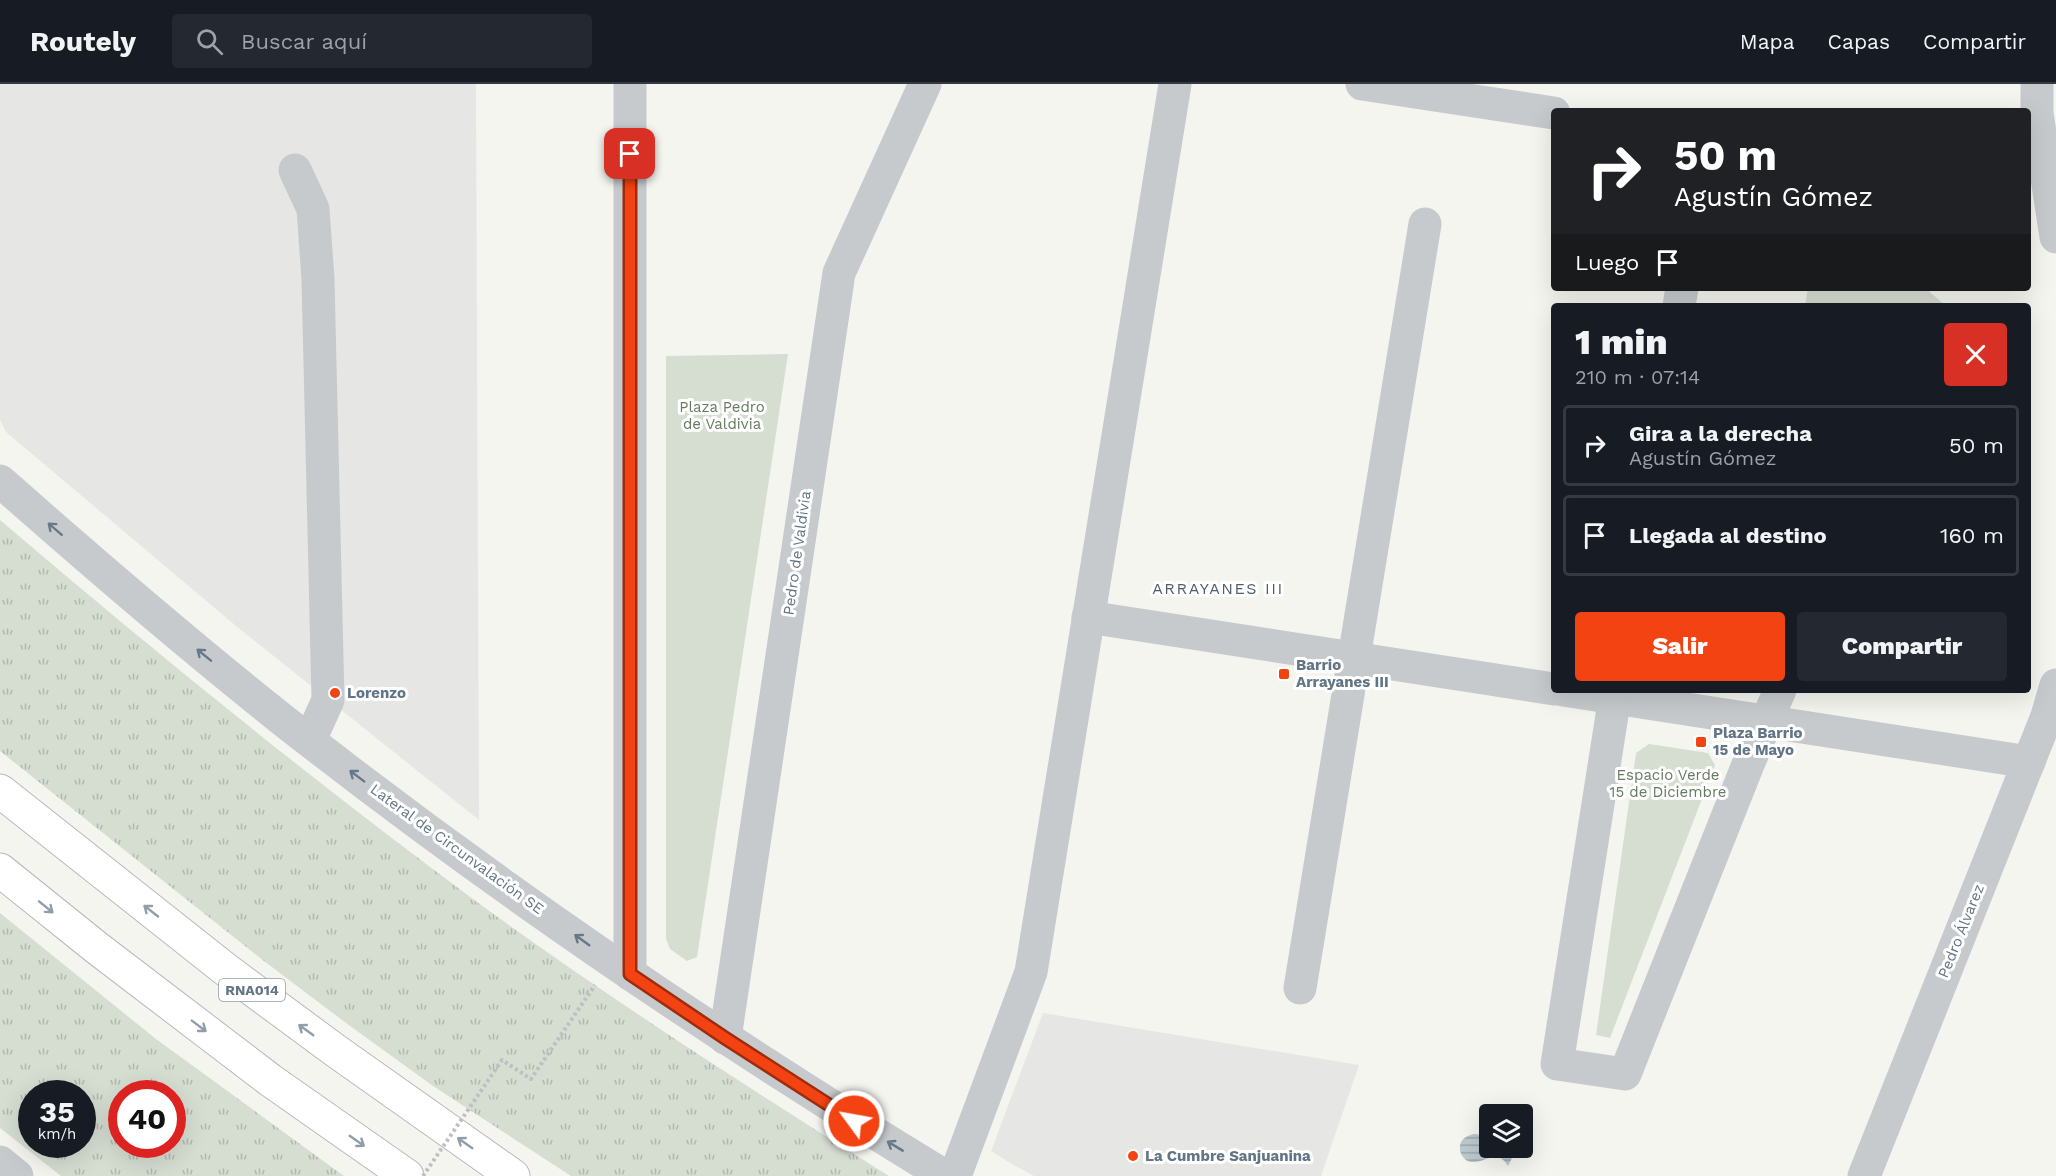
<!DOCTYPE html>
<html lang="es">
<meta charset="utf-8">
<style>
:root{--surface:#171b24;--page:#242831;--text:#f1f3f6;--muted:#9ea1a6;--line:#363941;--accent:#f34312}
body{margin:0;font-family:"Work Sans",sans-serif;background:var(--page);color:var(--text);height:100vh;display:flex;flex-direction:column;font-size:22px;white-space:nowrap}
*{box-sizing:border-box;margin:0}
p{font-size:20px;color:var(--muted)}
.icon{flex:none;width:33px;height:33px;fill:none;stroke:currentColor;stroke-width:2;stroke-linecap:round;stroke-linejoin:round}
.map{position:relative;flex:1;overflow:hidden}
.side{position:absolute;left:1551px;top:219px;width:480px;height:390px;display:flex;flex-direction:column;background:var(--surface);border-radius:6px;box-shadow:0 6px 24px #0002}
.side>*{flex:none}
.banner{position:absolute;left:1551px;top:24px;width:480px;height:183px;border-radius:6px;box-shadow:0 6px 24px #0002;background:#202124;color:#fff;overflow:hidden}
.buttons{position:absolute;left:1479px;top:1020px;display:grid;gap:12px}
.buttons a{display:grid;place-items:center;width:54px;height:54px;border-radius:6px;background:var(--surface);box-shadow:0 6px 24px #0002;font-size:30px}
.speed{position:absolute;left:18px;top:996px;display:flex;gap:12px;font-size:30px;font-weight:700;text-align:center}
.speed>*{display:grid;place-content:center;width:78px;height:78px;border-radius:50%;background:var(--surface);box-shadow:0 6px 24px #0002;line-height:1}
.speed small{font-size:15px;font-weight:400}
.speed .limit{border:9px solid #d22;background:#fff;color:#111}
.pin{position:absolute;display:grid;place-items:center;width:51px;height:51px;color:#fff;margin:-26px;border-radius:12px;box-shadow:0 3px 9px #0006}
.me{position:absolute;width:66px;margin:-33px;rotate:302deg;stroke-linejoin:round;filter:drop-shadow(0 0 4px #0008)}
.turn{display:flex;align-items:center;gap:21px;height:126px;padding:0 24px;font-size:27px}
.turn .icon{width:78px;height:78px;stroke-width:2.5}
.turn b{display:block;font-size:42px;line-height:51px}
.then{display:flex;align-items:center;height:57px;padding:0 24px;background:#0003;gap:12px;font-size:22px}
.round{display:grid;place-items:center;flex:none;width:63px;height:63px;border-radius:6px;background:var(--page)}
.head{display:flex;align-items:center;justify-content:space-between;height:102px;padding:0 24px}
h1{font-size:36px;font-weight:800;line-height:45px}
.action{display:flex;gap:12px;margin-top:auto;padding:12px 24px}
.action a{flex:1;height:69px;border-radius:6px;background:var(--accent);color:#fff;font-size:24px;font-weight:800;line-height:69px;text-align:center}
.action a+a{background:var(--page);color:var(--text)}
ul{padding:0;list-style:none}
li{display:flex;align-items:center;gap:18px;height:81px;margin:0 12px 9px;padding:0 12px;border:3px solid var(--line);border-radius:6px}
li div{flex:1}
li b{display:block;font-size:22px}
li em{font-style:normal}
header{display:flex;align-items:center;gap:36px;box-sizing:border-box;height:84px;padding:0 30px;background:var(--surface);border-bottom:2px solid var(--line)}
header strong{font-size:28px}
nav{display:flex;gap:33px;margin-inline-start:auto;font-size:21px}
.search{width:420px;height:54px;background:var(--page);display:flex;align-items:center;gap:15px;box-sizing:border-box;padding:0 21px;border-radius:6px;color:var(--muted);font-size:22px}
.map>svg:first-child{display:block}
</style>
<header>
<strong>Routely</strong>
<div class="search"><svg class="icon" aria-label="search" viewBox="0 0 24 24"><circle cx="10" cy="10" r="6"/><path d="M15 15l6 6"/></svg>Buscar aquí</div>
<nav><a>Mapa</a><a>Capas</a><a>Compartir</a></nav>
</header>
<div class="map">
<svg width="2056" height="1092" viewBox="0 0 2056 1092">
<defs>
<pattern id="grass-tufts" width="24" height="20" patternUnits="userSpaceOnUse" patternTransform="scale(1.5)"><rect width="24" height="20" fill="#d6ddd1"/><path d="M3 7l-1-3M5 7V3M7 7l1-3M15 17l-1-3M17 17v-4M19 17l1-3" fill="none" stroke="#b1b8af"/></pattern>
<pattern id="water-rules" width="6" height="5" patternUnits="userSpaceOnUse" patternTransform="scale(1.5)"><rect width="6" height="5" fill="#bcc9ce"/><path d="M0 2.5h6" fill="none" stroke="#9ca8ad"/></pattern>
</defs>
<rect width="100%" height="100%" fill="#f5f5f0"/>
<g fill="#e6e7e4">
<polygon points="0,0 476,0 479,736 236,542 6,348 0,336"/>
<polygon points="1043,929 1359,981 1321,1092 1034,1092 1010,1079 991,1067"/>
</g>
<g fill="url(#grass-tufts)" fill-rule="evenodd">
<path d="M0,436C155,568 313,697 477,818C610,915 749,1004 889,1092H571L433,1002L346,939L264,877L0,667Z"/>
<path d="M0,829L156,955L344,1092H61L0,1044ZM32,1010H82V1060H32ZM122,1010H172V1060H122Z"/>
</g>
<g fill="#d6ddd1">
<polygon points="1808,204 1925,204 1946,222 1805,222"/>
<polygon points="788,270 697,873 687,877 670,865 666,855 666,272"/>
<polygon points="1649,660 1708,669 1715,681 1610,954 1596,951 1636,669"/>
</g>
<path fill="url(#water-rules)" d="M1473,1050H1477L1489,1057L1490,1064H1511L1512,1074L1508,1082C1498,1065 1488,1077 1474,1078C1464,1079 1457,1067 1461,1058C1464,1053 1468,1052 1473,1050Z"/>
<g fill="none" stroke-linecap="round" stroke-linejoin="round">
<g stroke="#b6babd" stroke-width="35">
<g id="highway">
<polyline points="0,707 225,885 336,967 513,1092"/>
<polyline points="0,786 97,864 270,996 407,1092"/>
</g>
</g>
<g stroke="#c7cacd" stroke-width="33">
<polyline points="630,0 630,890"/>
<polyline points="1362,0 1554,29"/>
<polyline points="2037,0 2037,29 2056,153"/>
<polyline points="295,86 313,125 318,195 328,616 310,656"/>
<polyline points="1679,222 1682,204"/>
<path d="M0,397C93,479 187,560 284,637C494,802 716,953 945,1092"/>
<polyline points="1088,533 1554,605"/>
<polyline points="1563,606 2029,678"/>
<polyline points="1616,606 1557,980 1625,990 1749,678 1780,606"/>
<polyline points="1300,904 1425,140"/>
<polyline points="725,954 839,189 925,0"/>
<polyline points="0,1078 17,1092"/>
<polyline points="955,1092 1031,888 1175,0"/>
<polyline points="1864,1092 2047,632 2056,601"/>
</g>
<use href="#highway" stroke="#fff" stroke-width="33"/>
<polyline stroke="#bdc0c2" stroke-width="4" stroke-dasharray="3 3" stroke-linecap="butt" points="423,1092 502,976 531,995 595,901"/>
</g>
<defs><path id="oneway-shaft" d="M-6 0H5M1.5-3L5.5 0L1.5 3" fill="none" stroke-width="1.6" stroke-linecap="round" stroke-linejoin="round" transform="scale(1.5)"/></defs>
<g stroke="#667989">
<use href="#oneway-shaft" transform="translate(55 445) rotate(-139)"/>
<use href="#oneway-shaft" transform="translate(204 571) rotate(-141)"/>
<use href="#oneway-shaft" transform="translate(357 692) rotate(-143)"/>
<use href="#oneway-shaft" transform="translate(582 856) rotate(-144)"/>
<use href="#oneway-shaft" transform="translate(895 1062) rotate(-149)"/>
</g>
<g stroke="#909eaa">
<use href="#oneway-shaft" transform="translate(46 823) rotate(39)"/>
<use href="#oneway-shaft" transform="translate(151 827) rotate(-142)"/>
<use href="#oneway-shaft" transform="translate(199 942) rotate(37)"/>
<use href="#oneway-shaft" transform="translate(306 946) rotate(-144)"/>
<use href="#oneway-shaft" transform="translate(357 1057) rotate(35)"/>
<use href="#oneway-shaft" transform="translate(465 1059) rotate(-145)"/>
</g>
<g fill="none" stroke-linecap="round" stroke-linejoin="round">
<g stroke="#9e2c0c" stroke-width="15">
<polyline id="route" points="630,70 630,890 725,954 854,1037"/>
</g>
<use href="#route" stroke="#f34312" stroke-width="10"/>
</g>
<g fill="#f34312" stroke="#fff" stroke-width="2">
<rect x="1278" y="584" width="12" height="12" rx="3"/>
<circle cx="335" cy="609" r="6"/>
<rect x="1695" y="652" width="12" height="12" rx="3"/>
<circle cx="1133" cy="1072" r="6"/>
</g>
<g text-anchor="middle" dominant-baseline="central" stroke-width="6" stroke-linejoin="round" paint-order="stroke">
<rect fill="#fff" stroke="#909eaa" stroke-width="1.5" x="219" y="895" width="66" height="22" rx="4.5"/>
<g font-size="14" font-weight="bold" fill="#617585">
<text x="252" y="906">RNA014</text>
</g>
<g font-size="15" fill="#667b60" stroke="#fff">
<text x="722" y="323">Plaza Pedro<tspan x="722" dy="17">de Valdivia</tspan></text>
<text x="1668" y="691">Espacio Verde<tspan x="1668" dy="17">15 de Diciembre</tspan></text>
</g>
<g font-size="15" fill="#617585" stroke="#fff">
<text transform="translate(797 469) rotate(-82)">Pedro de Valdivia</text>
<text transform="translate(457 765) rotate(36)">Lateral de Circunvalación SE</text>
<text transform="translate(1961 847) rotate(-68)">Pedro Álvarez</text>
</g>
<g font-size="15" font-weight="bold" fill="#617585" stroke="#fff" text-anchor="start">
<text x="1296" y="581">Barrio<tspan x="1296" dy="17">Arrayanes III</tspan></text>
<text x="347" y="609">Lorenzo</text>
<text x="1713" y="649">Plaza Barrio<tspan x="1713" dy="17">15 de Mayo</tspan></text>
<text x="1145" y="1072">La Cumbre Sanjuanina</text>
</g>
<g font-size="16" letter-spacing="1.5" fill="#505e69" stroke="#fff">
<text x="1218" y="504">ARRAYANES III</text>
</g>
</g>
</svg>
<div class="buttons">
<a><svg class="icon" aria-label="layers" viewBox="0 0 24 24"><path d="M12 4l9 5-9 5-9-5zM3 14l9 5 9-5"/></svg></a>
</div>
<div class="speed"><div>35<small>km/h</small></div><div class="limit">40</div></div>
<div class="pin" style="left:630px;top:70px;background:#d93025"><svg class="icon" aria-label="arrive" viewBox="0 0 24 24"><path d="M6 21V4h12l-3 4 3 4H6"/></svg></div>
<svg class="me" style="left:854px;top:1037px" viewBox="-20 -20 40 40"><circle r="17" fill="#f34312" stroke="#fff" stroke-width="3"/><path d="M0-11L8 9 0 5-8 9z" fill="#fff"/></svg>
<div class="banner">
<div class="turn"><svg class="icon" aria-label="right" viewBox="0 0 24 24"><path d="M7 20v-9h11M14 6l5 5-5 5"/></svg><div><b>50 m</b>Agustín Gómez</div></div>
<div class="then">Luego<svg class="icon" aria-label="arrive" viewBox="0 0 24 24"><path d="M6 21V4h12l-3 4 3 4H6"/></svg></div>
</div>
<section class="side">
<div class="head"><div><h1>1 min</h1><p>210 m · 07:14</p></div><a class="round" style="background:#d93025;color:#fff"><svg class="icon" aria-label="close" viewBox="0 0 24 24"><path d="M6 6l12 12M18 6L6 18"/></svg></a></div>
<ul>
<li><svg class="icon" aria-label="right" viewBox="0 0 24 24"><path d="M7 20v-9h11M14 6l5 5-5 5"/></svg><div><b>Gira a la derecha</b><p>Agustín Gómez</p></div><em>50 m</em></li>
<li><svg class="icon" aria-label="arrive" viewBox="0 0 24 24"><path d="M6 21V4h12l-3 4 3 4H6"/></svg><div><b>Llegada al destino</b></div><em>160 m</em></li>
</ul>
<div class="action"><a>Salir</a><a>Compartir</a></div>
</section>
</div>
